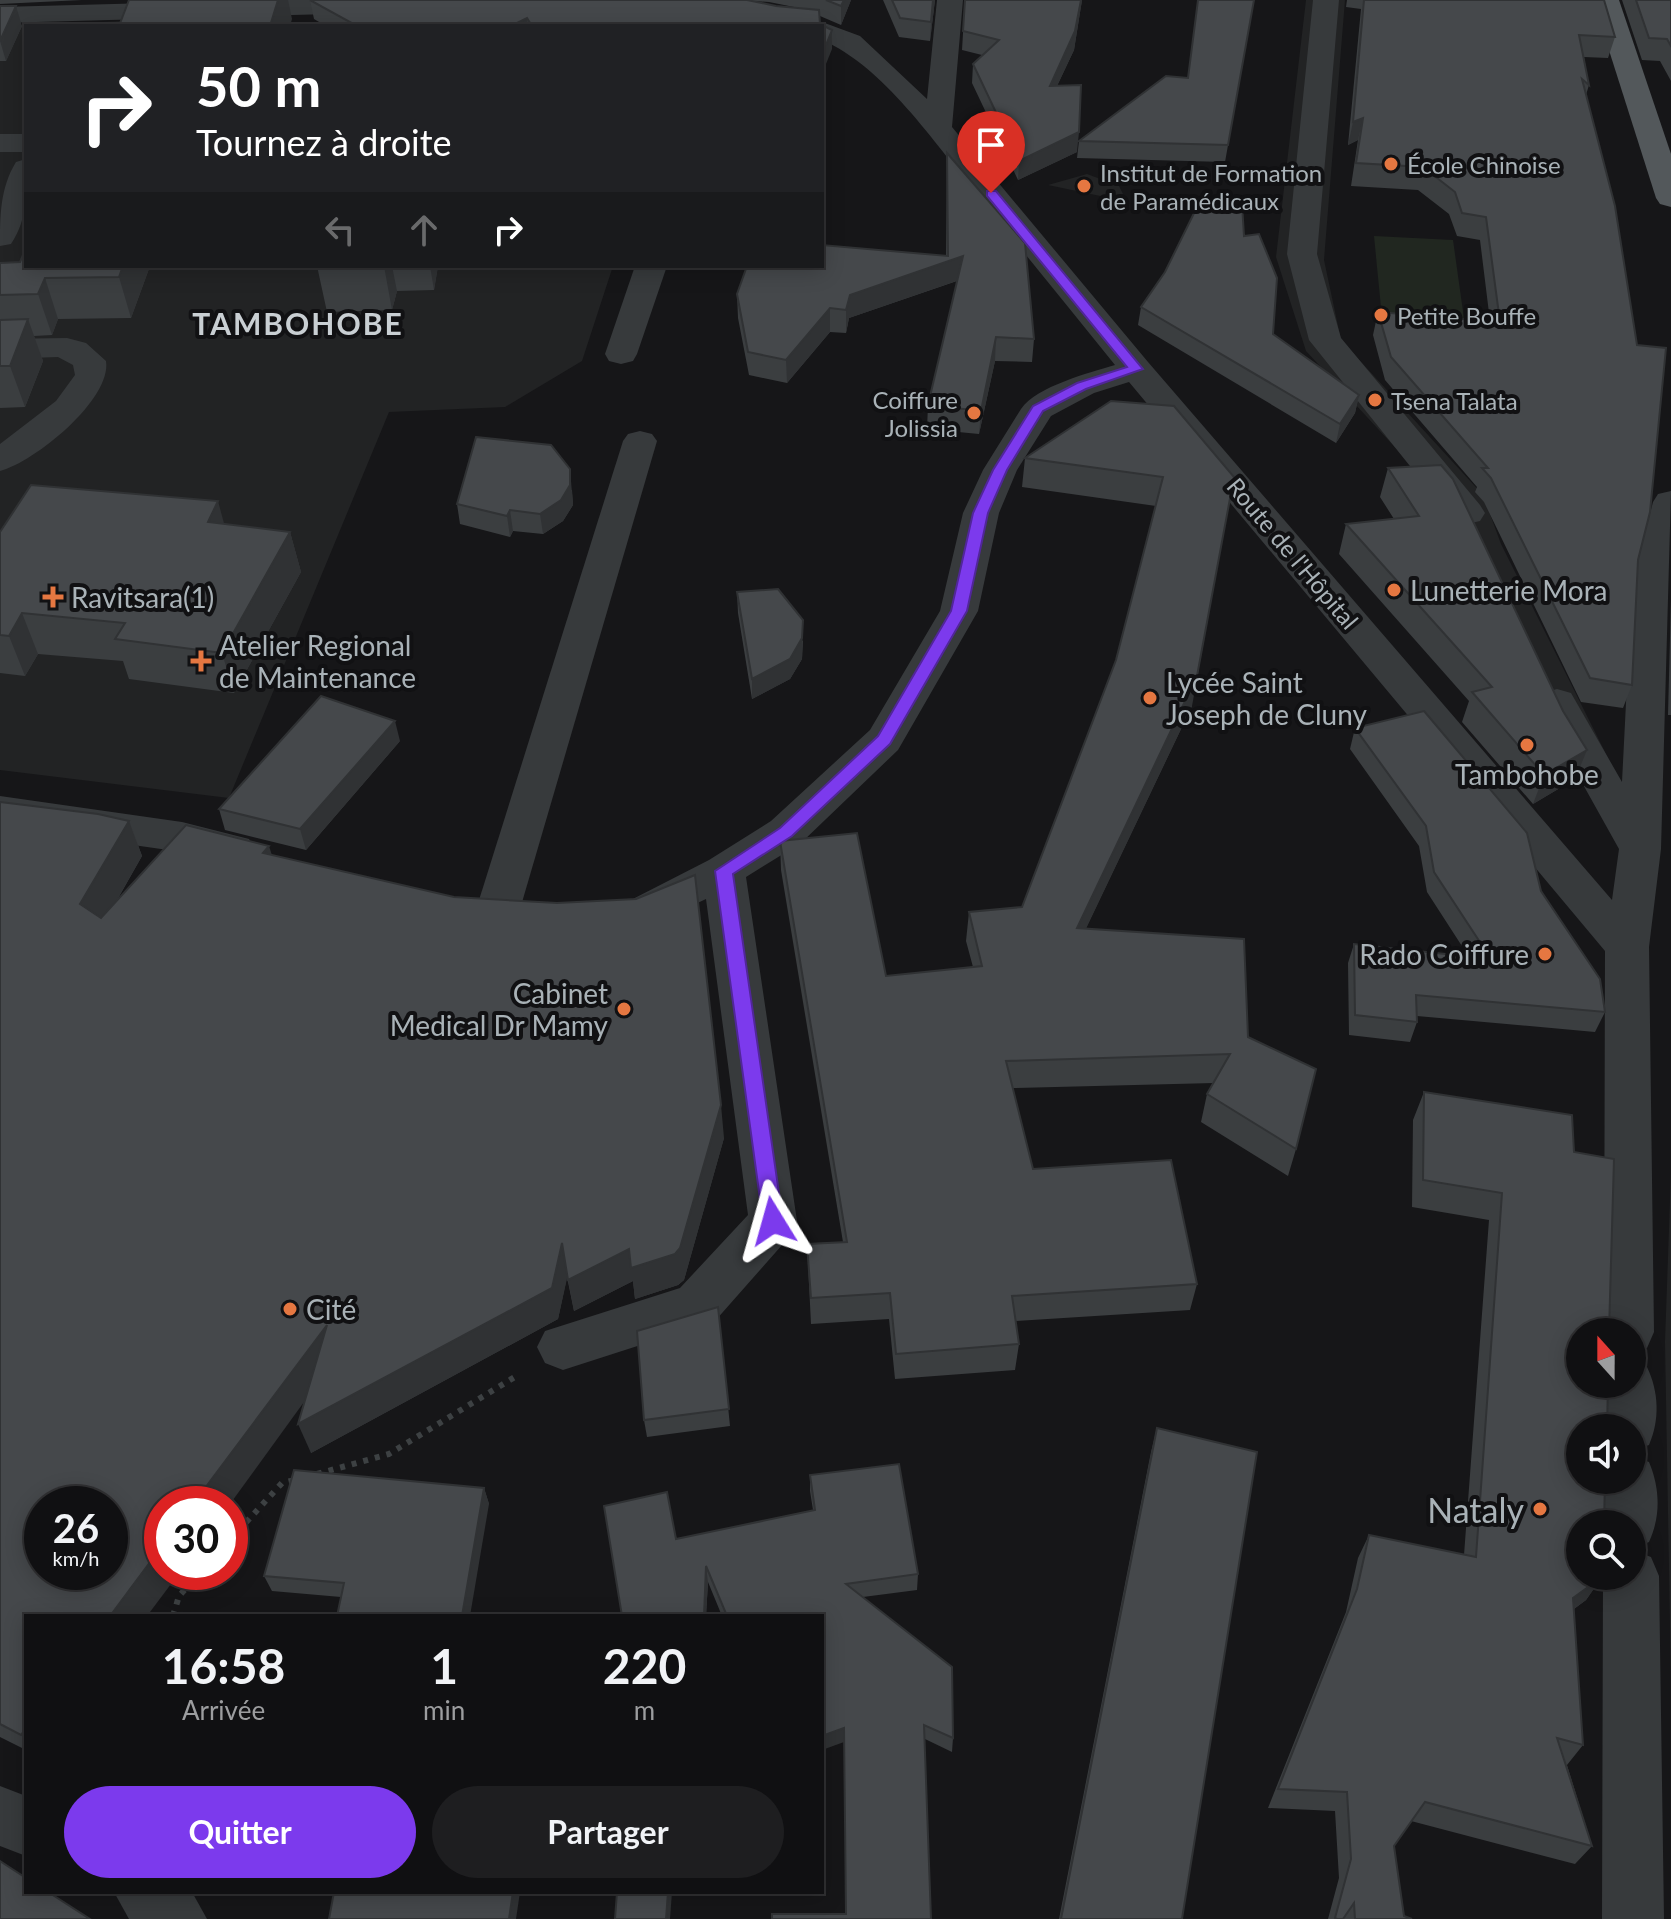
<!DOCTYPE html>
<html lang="fr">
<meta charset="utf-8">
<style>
:root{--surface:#101012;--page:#1e1e20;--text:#f1f3f6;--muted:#9c9d9f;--line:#303032;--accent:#7c3aed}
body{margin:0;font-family:Lato,sans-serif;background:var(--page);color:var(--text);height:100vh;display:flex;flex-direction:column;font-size:30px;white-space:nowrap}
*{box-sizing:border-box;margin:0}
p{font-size:26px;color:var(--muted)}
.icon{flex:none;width:44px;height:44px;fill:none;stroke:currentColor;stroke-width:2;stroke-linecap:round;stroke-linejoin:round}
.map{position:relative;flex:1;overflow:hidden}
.side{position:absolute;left:24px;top:1614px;width:800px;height:280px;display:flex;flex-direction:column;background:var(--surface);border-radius:0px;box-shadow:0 4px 20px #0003,0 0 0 2px var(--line)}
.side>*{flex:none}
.hud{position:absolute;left:24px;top:24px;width:800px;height:244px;border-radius:0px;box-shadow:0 4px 20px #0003,0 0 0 2px var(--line);background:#202124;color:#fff;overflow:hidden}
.needle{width:52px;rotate:339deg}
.fabs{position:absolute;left:1566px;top:1318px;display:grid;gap:16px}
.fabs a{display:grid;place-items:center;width:80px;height:80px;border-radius:50%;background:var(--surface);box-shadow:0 4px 20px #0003,0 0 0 2px var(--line);font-size:40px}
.speed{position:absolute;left:24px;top:1486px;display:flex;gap:16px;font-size:40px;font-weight:700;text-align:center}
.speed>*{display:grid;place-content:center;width:104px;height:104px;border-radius:50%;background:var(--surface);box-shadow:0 4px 20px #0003,0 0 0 2px var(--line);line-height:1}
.speed small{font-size:20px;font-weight:400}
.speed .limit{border:12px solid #d22;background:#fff;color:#111}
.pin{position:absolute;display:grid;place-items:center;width:68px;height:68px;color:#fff;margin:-82px -34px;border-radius:50% 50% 50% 0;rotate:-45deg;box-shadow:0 0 8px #0007}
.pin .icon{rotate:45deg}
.me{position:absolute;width:88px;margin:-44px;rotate:352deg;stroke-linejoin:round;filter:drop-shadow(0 0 6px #0008)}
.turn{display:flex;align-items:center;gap:28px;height:168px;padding:0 40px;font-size:36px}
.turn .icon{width:104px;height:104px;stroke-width:2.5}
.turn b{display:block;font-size:56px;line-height:68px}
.lanes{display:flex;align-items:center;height:76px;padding:0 40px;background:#0003;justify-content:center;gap:40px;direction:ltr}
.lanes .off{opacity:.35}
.eta{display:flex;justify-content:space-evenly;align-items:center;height:136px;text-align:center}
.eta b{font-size:48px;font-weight:700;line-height:56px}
.primary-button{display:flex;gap:16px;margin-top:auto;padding:16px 40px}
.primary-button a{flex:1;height:92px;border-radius:48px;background:var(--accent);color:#fff;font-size:32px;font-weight:700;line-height:92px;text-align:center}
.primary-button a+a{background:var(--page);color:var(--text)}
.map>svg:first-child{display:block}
</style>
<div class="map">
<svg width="1671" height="1919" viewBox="0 0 1671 1919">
<rect width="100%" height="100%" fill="#161618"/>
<g fill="#222324">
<polygon points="1306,0 1345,0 1324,260 1341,340 1483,495 1501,544 1616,774 1575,779 1452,509 1306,351 1276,257"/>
<polygon points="127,21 126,26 26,26 26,266 613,266 582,361 505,407 389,412 229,798 0,770 0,26"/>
<polygon points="1087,174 1119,186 1123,194 1110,198 1048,185"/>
<polygon points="1671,1172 1671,1682 1665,1342"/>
</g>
<polygon fill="#212720" points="1374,236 1453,240 1466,333 1383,328"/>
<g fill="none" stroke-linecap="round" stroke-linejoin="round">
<g stroke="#3d4143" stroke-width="6" stroke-dasharray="5 7" stroke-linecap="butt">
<polyline points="317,1474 389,1454 518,1375"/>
<polyline points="230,1540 282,1483 295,1480"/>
<polyline points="173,1616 179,1596 201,1572"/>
</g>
<g fill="#373a3c" fill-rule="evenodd">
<polygon points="261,0 379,0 382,5 378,11 369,13 0,23 0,7"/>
<path d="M937,0H963L952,127L1148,362L1612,900L1619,849L1537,702L1543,693L1557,689L1571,693L1622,782L1632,584L1653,502L1658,494L1671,491L1661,849L1649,947L1654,1332L1647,1348L1632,1353V1332H1604L1605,951L1129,382L1094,393L1051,416L1017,470L999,513L978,611L898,750L801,843L746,877L797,1221L790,1236L715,1321L563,1370L545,1363L537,1347L545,1331L680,1288L748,1215L706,899L642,929L627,924L620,913L627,902L709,860L771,821L870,730L940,611L963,513L983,470L1021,409C1037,386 1089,373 1115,365C1069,308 1023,251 976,194C935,143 883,66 822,40V26H811L822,22L860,36L927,99Z"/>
<polygon points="1313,0 1339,0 1317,254 1341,338 1480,505 1485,513 1480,521 1467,524 1454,521 1309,340 1287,254"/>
<rect x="0" y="134" width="26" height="18"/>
<path d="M26,159C26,189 29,218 11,244L0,246C0,216 0,188 16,162Z"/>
<polygon points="635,266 667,266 637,354 633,361 621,364 609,361 605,354"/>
<path d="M67,338L86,343L106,361C112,399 35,462 0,471V444L56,401L75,375L73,365L58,357L0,359V339Z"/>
<polygon points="640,431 652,434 657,441 518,916 511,927 496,932 481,927 474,916 623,441 628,434"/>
<polygon points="0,796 182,822 249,839 255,850 249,861 234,865 182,852 0,826"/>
<path d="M1632,1362L1647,1367C1659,1392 1660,1420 1649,1445L1632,1451V1428H1604L1603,1384H1632Z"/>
<path d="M1632,1456L1649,1462C1660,1488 1661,1516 1649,1542L1632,1549V1524H1603V1480H1632Z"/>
<polygon points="1632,1550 1651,1557 1659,1576 1664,1919 1602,1919 1603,1576 1632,1576"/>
<polygon points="0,1786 26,1796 26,1856 0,1846"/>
<polygon points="114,1892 192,1892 207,1919 129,1919"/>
</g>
<polygon fill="#53585b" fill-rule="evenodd" points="1593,0 1619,0 1671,154 1671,207 1660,204 1656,198"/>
</g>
<g fill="#3b3e40" fill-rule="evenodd">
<polygon points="0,0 82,0 0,4"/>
<path d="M310,0H851L841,25L820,16V24L832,30V49L822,26H326L314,19ZM752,1L769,2L799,8L776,6Z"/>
<polygon points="883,0 935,0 930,41 899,37"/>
<polygon points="965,0 1082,0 1074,50 1057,86 1077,152 1018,180 972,83 973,64 982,55 962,50"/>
<polygon points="1254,0 1225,162 1077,158 1079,141 1188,78"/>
<polygon points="1347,0 1604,0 1615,37 1608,58 1584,57 1589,85 1586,95 1638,560 1632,685 1623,708 1581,702 1484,502 1475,492 1477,487 1385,380 1373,335 1378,312 1490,321 1480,240 1457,236 1449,214 1418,190 1351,186 1358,140 1348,145 1361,9 1346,7"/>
<polygon points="1622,0 1671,0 1671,81 1660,61 1642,60"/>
<polygon points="0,6 22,26 6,61 0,61"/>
<polygon points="947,153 1034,339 1032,362 995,361 979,434 927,429 928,405 957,281 849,318 846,333 830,332 787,383 749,375 738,318 737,294 946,256"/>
<polygon points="1244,236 1273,334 1359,395 1355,413 1336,443 1138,325 1141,307"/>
<polygon points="0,263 150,266 131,318 58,319 52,335 34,336 43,361 25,407 0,408"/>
<polygon points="317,266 438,266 434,290 397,291 392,310 327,312"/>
<polygon points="1174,406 1192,706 1086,928 1248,1037 1296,1149 1288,1176 1201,1122 1207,1094 1214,1083 1013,1088 1033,1169 1197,1284 1190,1310 1015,1321 1019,1344 1015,1370 895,1379 889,1319 811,1324 807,1244 843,1242 781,870 780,841 886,976 973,967 966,941 969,912 1022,907 1116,660 1156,506 1022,487 1025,458"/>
<polygon points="1441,465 1575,779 1533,804 1462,722 1469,701 1339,554 1346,524 1394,519 1380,497 1388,468"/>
<polygon points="572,490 573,505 563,521 543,534 513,531 510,537 460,524 457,504"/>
<polygon points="224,524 290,532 301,572 234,693 129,679 123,661 38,654 25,676 0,673 0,532"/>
<polygon points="737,592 803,641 802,659 790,679 752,699 738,613"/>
<polygon points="1671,599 1671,715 1668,715"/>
<polygon points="1355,728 1541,891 1605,1012 1595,1032 1417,1016 1417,1022 1410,1042 1349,1035 1348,963 1354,944 1469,957 1427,892 1419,846 1350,749"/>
<polygon points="400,741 306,850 225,830 219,809"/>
<polygon points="0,802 129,821 142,856 116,902 272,855 724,1138 684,1280 678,1285 635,1299 633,1281 574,1311 567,1277 558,1319 311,1453 304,1402 26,1616 26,1750 0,1737"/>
<polygon points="1424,1092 1572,1115 1602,1577 1586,1600 1574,1609 1583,1745 1567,1765 1592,1846 1575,1864 1411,1821 1394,1846 1404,1916 1412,1919 1328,1919 1339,1878 1335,1811 1268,1808 1346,1612 1358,1558 1369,1535 1464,1555 1489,1220 1412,1207 1413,1120"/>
<polygon points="718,1307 730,1426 647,1437 644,1420"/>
<polygon points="1157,1428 1182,1919 1059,1919 1151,1452"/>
<polygon points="810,1475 918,1574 917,1590 863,1597 953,1738 952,1752 925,1739 846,1914 844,1742 822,1616 722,1616 708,1582 706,1616 622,1616 676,1539 813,1510 810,1491"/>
<polygon points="484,1488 489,1504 341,1597 272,1591 264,1576"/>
</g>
<g fill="#303234">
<polygon points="278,0 288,0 292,19 290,26 270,26"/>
<polygon points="844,0 851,0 841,25 841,6"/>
<polygon points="933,0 935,0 930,41 931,22"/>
<polygon points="1081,0 1082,0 1074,50 1048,105 1050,86"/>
<polygon points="16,6 22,26 6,61 0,41"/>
<polygon points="527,18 528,26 511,26"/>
<polygon points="832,30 832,49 822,74 822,55"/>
<polygon points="1363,118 1358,140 1348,145 1353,122"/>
<polygon points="1079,132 1077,152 1018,180 1019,161"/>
<polygon points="963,256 962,279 849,318 846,333 846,310 850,295"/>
<polygon points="123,266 150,266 131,318 119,277"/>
<polygon points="384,266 392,266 397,291 392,310"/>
<polygon points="430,266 438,266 434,290"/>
<polygon points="45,278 58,319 52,335 38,294"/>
<polygon points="830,308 830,332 787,383 786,360"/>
<polygon points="28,319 43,361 25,407 10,366"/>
<polygon points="996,337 995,361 979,434 981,411"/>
<polygon points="1359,395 1355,413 1336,443 1340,424"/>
<polygon points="570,469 573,505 563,521 543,534 540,514"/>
<polygon points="1234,477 1192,706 1073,956 1077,928"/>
<polygon points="218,501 229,542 208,522"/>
<polygon points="510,510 513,531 510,537 507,516"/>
<polygon points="290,532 301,572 234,693 222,653"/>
<polygon points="22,613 38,654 25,676 9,636"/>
<polygon points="803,620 802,659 790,679 752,699 752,679"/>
<polygon points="395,721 400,741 306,850 300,829"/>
<polygon points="1587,750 1575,779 1533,804 1544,775"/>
<polygon points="129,821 142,856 95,938 80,904"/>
<polygon points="269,846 280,880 263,853"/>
<polygon points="721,1105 724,1138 684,1280 678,1285 635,1299 633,1281 574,1311 568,1280 629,1249"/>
<polygon points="562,1243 568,1274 558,1319 311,1453 298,1424"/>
<polygon points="327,1325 338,1355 230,1504 193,1504"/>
<polygon points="484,1488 489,1504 470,1616 462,1616"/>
<polygon points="162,1546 162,1572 180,1572 147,1616 110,1616"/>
<polygon points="706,1566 708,1582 706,1616 704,1616"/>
<polygon points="1602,1577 1586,1600 1557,1621 1573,1598"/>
<polygon points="26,1728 26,1740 21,1735"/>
<polygon points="844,1728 844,1742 822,1750 822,1736"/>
<polygon points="513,1892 520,1892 516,1919 509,1919"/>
<polygon points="668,1892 672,1892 670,1919 666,1919"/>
</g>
<g fill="#45484b" stroke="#303234" stroke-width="2" fill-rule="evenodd">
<polygon points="129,0 278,0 270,26 119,26"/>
<polygon points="310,0 747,0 776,6 819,10 820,24 832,30 822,55 822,26 617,26 583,23 583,26 532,26 527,18 511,26 357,26"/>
<polygon points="826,0 844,0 841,6"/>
<polygon points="892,0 933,0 931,22 900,18"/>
<polygon points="965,0 1081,0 1075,31 1050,86 1081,85 1079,132 1019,161 973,64 999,40 963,31"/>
<polygon points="1198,0 1254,0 1228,145 1079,141 1166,76 1188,78"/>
<polygon points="1364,0 1604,0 1615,37 1579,35 1589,85 1582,79 1615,206 1637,345 1666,348 1650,512 1638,560 1632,685 1590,678 1491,478 1482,468 1488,468 1391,357 1378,312 1500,322 1486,217 1462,213 1455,192 1423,167 1356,163 1363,118 1353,122"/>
<polygon points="1636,0 1671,0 1671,46 1667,39 1649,38"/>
<polygon points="0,6 16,6 0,41"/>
<polygon points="947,153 1025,243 1034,339 996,337 981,411 928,405 963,256 850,295 846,310 830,308 786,360 748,352 737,294 747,266 822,266 822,245 948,256"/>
<polygon points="1242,204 1244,236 1259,234 1277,278 1273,334 1359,395 1340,424 1141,307 1165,272 1198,205"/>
<polygon points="26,248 26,266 123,266 119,277 45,278 38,294 0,295 0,263 20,262"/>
<polygon points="28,319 10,366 0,366 0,320"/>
<polygon points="1111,401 1174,406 1234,477 1197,676 1077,928 1244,939 1248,1037 1316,1069 1296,1149 1207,1094 1230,1054 1006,1061 1033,1169 1171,1160 1197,1284 1012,1296 1019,1344 896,1354 890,1293 811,1298 807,1244 847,1242 780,841 857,833 886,976 982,966 969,912 1022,907 1116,660 1163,477 1025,458"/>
<polygon points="476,437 551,445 570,469 570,485 561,500 540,514 510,510 507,516 457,504"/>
<polygon points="1441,465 1453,479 1563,711 1587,750 1544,775 1472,692 1492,687 1346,524 1419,516 1388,468"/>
<polygon points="31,485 218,501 208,522 290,532 222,653 115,639 125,623 22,613 9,636 0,635 0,532"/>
<polygon points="778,589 803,620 802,638 790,659 752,679 737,592"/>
<polygon points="321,696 395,721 300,829 219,809"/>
<polygon points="1424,711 1527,833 1541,891 1600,979 1605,1012 1416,995 1417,1022 1355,1015 1354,944 1491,959 1434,872 1426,826 1355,728"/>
<path d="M0,802L98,814L129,821L80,904L101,918L186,825L269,846L263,853L454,897L557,903L636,899L695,875L721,1105L680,1248L675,1254L631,1268L629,1249L568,1280L562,1243L552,1288L298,1424L327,1325L193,1504H162V1546L110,1616H26V1728L21,1735L0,1724ZM42,1504H110V1572H42Z"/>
<polygon points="1424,1092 1572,1115 1574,1152 1614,1159 1609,1332 1580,1332 1580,1384 1608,1384 1607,1428 1580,1428 1580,1480 1605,1480 1604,1524 1580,1524 1580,1576 1602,1577 1573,1598 1583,1745 1557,1738 1592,1846 1425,1802 1394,1846 1404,1916 1412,1919 1355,1919 1354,1903 1343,1919 1337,1919 1335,1918 1351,1859 1347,1792 1278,1789 1357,1589 1369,1535 1476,1557 1502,1193 1423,1180"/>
<polygon points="718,1307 729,1409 644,1420 637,1331"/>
<polygon points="1157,1428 1257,1452 1182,1919 1061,1919"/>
<polygon points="899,1464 918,1574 846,1584 952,1667 953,1738 924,1725 931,1919 772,1919 772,1914 846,1914 844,1728 822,1736 822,1616 727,1616 706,1566 704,1616 622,1616 604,1506 667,1492 676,1539 815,1510 810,1475"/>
<polygon points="294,1470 484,1488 462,1616 337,1616 344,1583 264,1576"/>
<polygon points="0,1861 26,1878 26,1892 48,1892 90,1919 0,1919"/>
<polygon points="334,1892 513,1892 509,1919 329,1919"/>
<polygon points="617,1892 668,1892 666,1919 615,1919"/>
</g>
<polygon fill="#7c3aed" stroke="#51269a" stroke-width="2" points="987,191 996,191 1143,369 1086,389 1043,411 1007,470 988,513 967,611 890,744 792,836 733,874 783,1221 773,1229 763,1221 715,871 780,828 878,736 951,611 973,513 993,470 1033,406 1077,383 1127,367 987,196"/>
<g fill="#e57741" stroke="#111113" stroke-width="3">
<circle cx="1391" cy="164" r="8"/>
<circle cx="1084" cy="186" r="8"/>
<circle cx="1381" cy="315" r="8"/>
<circle cx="1375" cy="400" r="8"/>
<circle cx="974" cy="413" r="8"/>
<circle cx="1394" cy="590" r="8"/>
<path d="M49 585h8v8h8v8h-8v8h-8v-8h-8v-8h8z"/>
<path d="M197 649h8v8h8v8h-8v8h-8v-8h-8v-8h8z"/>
<circle cx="1150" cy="698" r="8"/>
<circle cx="1527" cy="745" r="8"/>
<circle cx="1545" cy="954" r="8"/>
<circle cx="624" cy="1009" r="8"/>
<circle cx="290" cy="1309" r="8"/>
<circle cx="1540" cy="1509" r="8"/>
</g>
<g text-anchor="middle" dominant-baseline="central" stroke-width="8" stroke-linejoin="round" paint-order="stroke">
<g font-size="24" fill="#a9b2b7" stroke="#111113" text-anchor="start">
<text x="1407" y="164">École Chinoise</text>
<text x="1100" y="172">Institut de Formation<tspan x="1100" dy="28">de Paramédicaux</tspan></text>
<text x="1397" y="315">Petite Bouffe</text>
<text x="958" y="399" text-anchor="end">Coiffure<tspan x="958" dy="28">Jolissia</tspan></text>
<text x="1391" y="400">Tsena Talata</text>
</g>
<g font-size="24" fill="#a9b2b7" stroke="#111113">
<text transform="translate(1293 553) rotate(50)">Route de l'Hôpital</text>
</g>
<g font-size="28" fill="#a9b2b7" stroke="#111113" text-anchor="start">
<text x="1410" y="590">Lunetterie Mora</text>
<text x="71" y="597">Ravitsara(1)</text>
<text x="219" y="645">Atelier Regional<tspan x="219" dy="32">de Maintenance</tspan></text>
<text x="1166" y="682">Lycée Saint<tspan x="1166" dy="32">Joseph de Cluny</tspan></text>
<text x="1527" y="774" text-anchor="middle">Tambohobe</text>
<text x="1529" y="954" text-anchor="end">Rado Coiffure</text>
<text x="608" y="993" text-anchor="end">Cabinet<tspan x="608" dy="32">Medical Dr Mamy</tspan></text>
<text x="306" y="1309">Cité</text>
</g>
<g font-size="30" font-weight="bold" letter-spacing="2" fill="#c9cfd3" stroke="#111113">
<text x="298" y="323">TAMBOHOBE</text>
</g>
<g font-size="34" fill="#a9b2b7" stroke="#111113" text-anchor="end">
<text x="1524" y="1509">Nataly</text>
</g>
</g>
</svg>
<div class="fabs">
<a><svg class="needle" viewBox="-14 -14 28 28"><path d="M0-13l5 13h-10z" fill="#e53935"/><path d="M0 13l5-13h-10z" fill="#9c9d9f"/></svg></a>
<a><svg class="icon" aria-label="sound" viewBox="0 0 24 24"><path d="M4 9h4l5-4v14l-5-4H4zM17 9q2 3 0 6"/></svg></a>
<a><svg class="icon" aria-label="search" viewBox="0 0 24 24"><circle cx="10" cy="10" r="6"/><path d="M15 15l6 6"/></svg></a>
</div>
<div class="speed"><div>26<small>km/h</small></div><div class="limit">30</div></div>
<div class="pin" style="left:991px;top:193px;background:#d93025"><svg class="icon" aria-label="arrive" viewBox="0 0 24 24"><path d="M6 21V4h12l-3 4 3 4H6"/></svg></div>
<svg class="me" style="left:773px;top:1221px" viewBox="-20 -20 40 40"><path d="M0-17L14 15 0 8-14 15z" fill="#7c3aed" stroke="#fff" stroke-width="4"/></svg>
<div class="hud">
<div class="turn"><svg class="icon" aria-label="right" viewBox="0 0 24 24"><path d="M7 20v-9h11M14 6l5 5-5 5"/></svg><div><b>50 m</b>Tournez à droite</div></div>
<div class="lanes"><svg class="icon off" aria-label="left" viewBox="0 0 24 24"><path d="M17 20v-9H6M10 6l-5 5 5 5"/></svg><svg class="icon off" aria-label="ahead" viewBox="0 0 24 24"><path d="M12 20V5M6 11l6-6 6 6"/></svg><svg class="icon" aria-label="right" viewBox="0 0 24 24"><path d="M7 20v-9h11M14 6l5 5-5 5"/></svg></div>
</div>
<section class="side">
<div class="eta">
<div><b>16:58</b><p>Arrivée</p></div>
<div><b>1</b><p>min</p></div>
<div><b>220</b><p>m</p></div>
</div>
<div class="primary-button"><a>Quitter</a><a>Partager</a></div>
</section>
</div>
